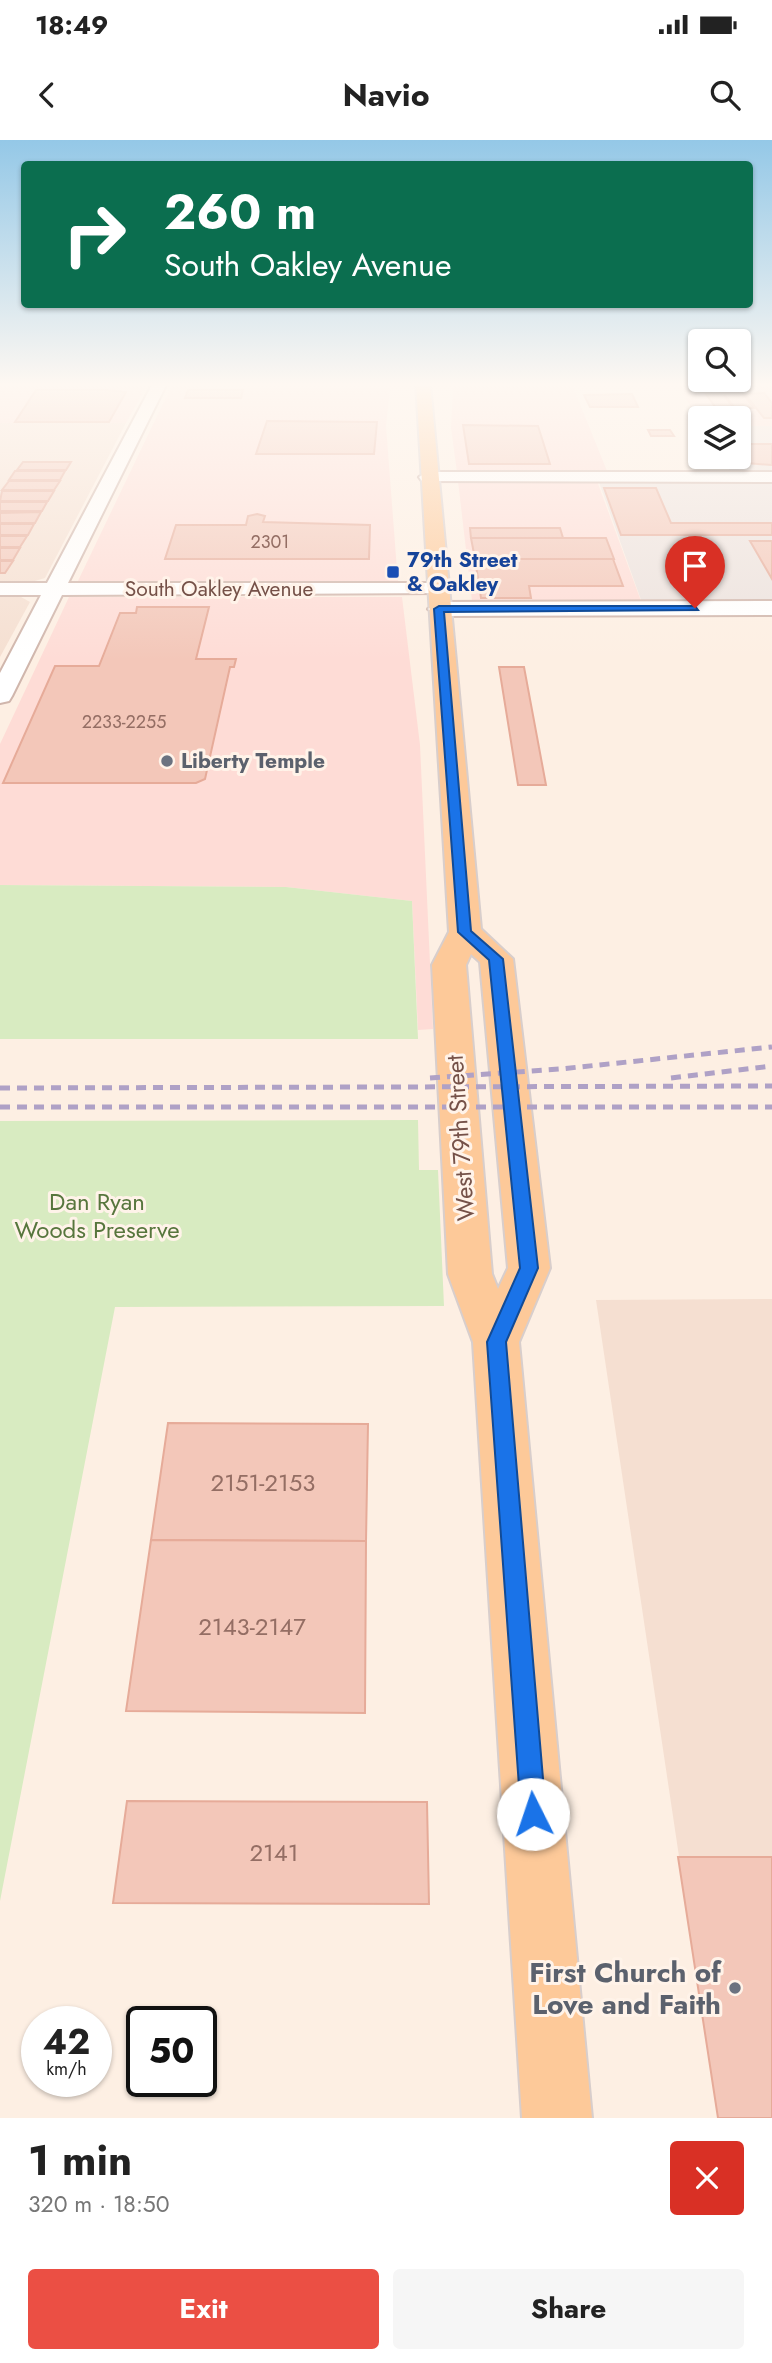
<!DOCTYPE html>
<meta charset="utf-8">
<style>
:root{--surface:#fff;--page:#f6f6f6;--text:#222;--muted:#767676;--accent:#eb4f44}
body{margin:0;font-family:Jost,sans-serif;background:var(--page);color:var(--text);height:100vh;display:flex;flex-direction:column;font-size:26px;white-space:nowrap}
*{box-sizing:border-box;margin:0}
p{font-size:23px;color:var(--muted)}
.icon{flex:none;width:38px;height:38px;fill:none;stroke:currentColor;stroke-width:2;stroke-linecap:round;stroke-linejoin:round}
.map{position:relative;height:1978px;overflow:hidden}
.drawer{display:flex;flex-direction:column;background:var(--surface);flex:1}
.drawer>*{flex:none}
.banner{position:absolute;left:21px;top:21px;width:732px;height:147px;border-radius:7px;box-shadow:0 2px 5px #0004;background:#0b6e4f;color:#fff;overflow:hidden}
.fabs{position:absolute;left:688px;top:189px;display:grid;gap:14px}
.fabs a{display:grid;place-items:center;width:63px;height:63px;border-radius:7px;background:var(--surface);box-shadow:0 2px 5px #0004;font-size:35px}
.speed{position:absolute;left:21px;top:1866px;display:flex;gap:14px;font-size:35px;font-weight:700;text-align:center}
.speed>*{display:grid;place-content:center;width:91px;height:91px;border-radius:50%;background:var(--surface);box-shadow:0 2px 5px #0004;line-height:1}
.speed small{font-size:18px;font-weight:400}
.speed .limit{border:4px solid #111;border-radius:10px;background:#fff;color:#111}
.pin{position:absolute;display:grid;place-items:center;width:60px;height:60px;color:#fff;margin:-72px -30px;border-radius:50% 50% 50% 0;rotate:-45deg;box-shadow:0 0 7px #0007}
.pin .icon{rotate:45deg}
.me{position:absolute;width:77px;margin:-38px;rotate:356deg;stroke-linejoin:round;filter:drop-shadow(0 0 5px #0008)}
.turn{display:flex;align-items:center;gap:24px;height:147px;padding:0 28px;font-size:32px}
.turn .icon{width:91px;height:91px;stroke-width:2.5}
.turn b{display:block;font-size:49px;line-height:60px}
.round{display:grid;place-items:center;flex:none;width:74px;height:74px;border-radius:7px;background:var(--page)}
.summary{display:flex;align-items:center;justify-content:space-between;height:119px;padding:0 28px}
h1{font-size:42px;font-weight:700;line-height:52px}
.button{display:flex;gap:14px;margin-top:auto;padding:14px 28px}
.button a{flex:1;height:80px;border-radius:7px;background:var(--accent);color:#fff;font-size:28px;font-weight:700;line-height:80px;text-align:center}
.button a+a{background:var(--page);color:var(--text)}
.status{display:flex;justify-content:space-between;align-items:center;height:49px;padding:0 35px;background:var(--surface);direction:ltr}
.status svg{height:19px;fill:currentColor}
header{display:flex;justify-content:space-between;align-items:center;height:91px;padding:0 28px;background:var(--surface);font-size:32px;font-weight:700}
.map>svg:first-child{display:block}
</style>
<div class="status"><b>18:49</b><svg viewBox="0 0 49 12"><path d="M0 12V9h3v3zM5 12V6h3v6zM10 12V3h3v9zM15 12V0h3v12zM26 1h20v11H26zM47 4h2v5h-2z"/></svg></div>
<header><svg class="icon" aria-label="back" viewBox="0 0 24 24"><path d="M15 5l-7 7 7 7"/></svg>Navio<svg class="icon" aria-label="search" viewBox="0 0 24 24"><circle cx="10" cy="10" r="6"/><path d="M15 15l6 6"/></svg></header>
<div class="map">
<svg width="772" height="1978" viewBox="0 0 772 1978">
<rect width="100%" height="100%" fill="#fdefe3"/>
<g fill="#f5dfd1">
<polygon points="0,283 126,283 45,438 28,443 0,443"/>
<polygon points="0,457 21,457 30,462 0,517"/>
<polygon points="772,1159 772,1978 718,1978 596,1160"/>
</g>
<g fill="#fedcd6">
<polygon points="0,247 146,247 126,283 0,283"/>
<polygon points="171,247 390,248 386,286 398,443 77,443"/>
<polygon points="453,247 573,247 607,331 457,332 451,288"/>
<polygon points="678,247 772,247 772,286 739,286 738,278 700,278 700,281"/>
<polygon points="458,341 597,341 641,461 472,461"/>
<polygon points="69,457 402,457 420,605 433,889 418,890 412,761 286,747 0,745 0,604"/>
</g>
<polygon fill="#ece2de" points="739,286 772,286 772,474 646,474 595,331 730,331 722,317 738,317"/>
<g fill="#d8ebc1">
<polygon points="0,745 286,747 412,761 418,899 0,899"/>
<polygon points="418,980 419,1030 438,1030 444,1166 115,1167 0,1761 0,981"/>
</g>
<g fill="#f3c7b9" stroke="#e6ab99" stroke-width="2">
<polygon points="36,250 107,250 126,252 109,282 15,282"/>
<polygon points="188,250 243,250 241,258 185,258"/>
<polygon points="742,253 754,268 735,268 724,254"/>
<polygon points="764,253 772,263 772,278 764,278 745,254"/>
<polygon points="632,254 638,267 590,267 584,255"/>
<polygon points="706,254 723,254 736,271 718,271"/>
<polygon points="267,281 377,282 374,314 256,314"/>
<polygon points="463,285 538,286 550,324 469,324"/>
<polygon points="648,290 670,290 674,296 651,296"/>
<polygon points="738,304 772,304 772,325 746,323 738,312"/>
<polygon points="23,322 71,322 66,330 17,330"/>
<polygon points="15,331 65,331 60,340 9,340"/>
<polygon points="9,341 60,341 54,350 2,350"/>
<polygon points="604,348 656,348 671,383 772,383 772,395 621,395"/>
<polygon points="2,351 54,351 48,361 0,361"/>
<polygon points="0,362 47,362 42,371 0,371"/>
<polygon points="41,372 35,383 0,383 0,373"/>
<polygon points="257,374 265,376 263,382 370,385 369,419 165,419 176,385 246,385 248,376"/>
<polygon points="0,384 34,384 28,395 0,395"/>
<polygon points="470,388 560,388 563,398 471,398"/>
<polygon points="0,396 27,396 20,407 0,407"/>
<polygon points="471,398 606,398 614,419 475,419"/>
<polygon points="750,401 772,401 772,439"/>
<polygon points="0,408 20,408 13,420 0,420"/>
<polygon points="475,419 613,419 623,446 529,446 531,458 481,458"/>
<polygon points="0,421 13,421 5,433 0,433"/>
<polygon points="137,467 209,467 196,519 236,519 234,527 230,527 205,639 196,643 3,643 55,526 99,526 120,473 136,473"/>
<polygon points="499,527 524,527 546,645 518,645"/>
<polygon points="168,1283 368,1284 366,1401 151,1400"/>
<polygon points="151,1400 366,1401 365,1573 126,1571"/>
<polygon points="127,1661 427,1662 429,1764 113,1763"/>
<polygon points="678,1717 772,1717 772,1978 718,1978"/>
</g>
<g fill="none" stroke-linecap="round" stroke-linejoin="round">
<g stroke="#d0b6ac" stroke-width="4">
<g id="minor">
<polygon points="153,243 167,243 68,443 437,443 448,449 444,453 62,455 12,556 9,561 0,563 0,533 41,455 0,455 0,443 47,443"/>
<polygon points="428,332 772,332 772,342 422,341 419,337"/>
<polygon points="772,461 772,475 439,476 428,469 439,462"/>
</g>
</g>
<g stroke="#d8cecc" stroke-width="4">
<path id="major" d="M416,243H430L481,789L513,819L550,1128L519,1202L592,1978H522L473,1202L448,1134L432,825L449,792ZM471,814L480,822L508,1128L498,1149L492,1134L466,825Z"/>
</g>
<use href="#minor" fill="#fff" fill-rule="evenodd"/>
<use href="#major" fill="#fdc999" fill-rule="evenodd"/>
<g stroke="#afa1c6" stroke-width="5" stroke-dasharray="10 7" stroke-linecap="butt">
<polyline points="430,938 560,929 772,907"/>
<polyline points="671,938 772,926"/>
<polyline points="0,948 772,946"/>
<polyline points="0,967 772,967"/>
</g>
</g>
<linearGradient id="sky" x2="0" y2="1"><stop stop-color="#94c8e7"/><stop offset="0.47" stop-color="#fef8f2"/><stop offset="1" stop-color="#fef8f2" stop-opacity="0"/></linearGradient>
<rect width="772" height="520" fill="url(#sky)"/>
<polygon fill="#1a73e8" stroke="#114b97" stroke-width="2" points="695,466 698,470 444,472 471,791 503,819 538,1128 506,1202 546,1674 542,1683 533,1687 525,1683 521,1674 487,1202 520,1128 489,820 458,792 434,469 439,466"/>
<rect fill="#1a4fb4" stroke="#fff3e9" stroke-width="2.5" x="386" y="425" width="14" height="14" rx="3.5"/>
<g fill="#6b7280" stroke="#fff3e9" stroke-width="2.5">
<circle cx="167" cy="621" r="7"/>
<circle cx="735" cy="1848" r="7"/>
</g>
<g text-anchor="middle" dominant-baseline="central" stroke-width="6" stroke-linejoin="round" paint-order="stroke">
<g font-size="18" fill="#946e64">
<text x="270" y="402">2301</text>
<text x="124" y="582">2233-2255</text>
</g>
<g font-size="21" font-weight="bold" fill="#164399" stroke="#fff3e9" text-anchor="start">
<text x="407" y="420">79th Street<tspan x="407" dy="24">&amp; Oakley</tspan></text>
</g>
<g font-size="21" fill="#755148" stroke="#fff3e9">
<text x="219" y="449">South Oakley Avenue</text>
</g>
<g font-size="21" font-weight="bold" fill="#5b616d" stroke="#fff3e9" text-anchor="start">
<text x="181" y="621">Liberty Temple</text>
</g>
<g font-size="24" fill="#755148" stroke="#fff3e9">
<text transform="translate(460 998) rotate(-94)">West 79th Street</text>
</g>
<g font-size="24" fill="#57763d" stroke="#fff3e9">
<text x="97" y="1061">Dan Ryan<tspan x="97" dy="28">Woods Preserve</tspan></text>
</g>
<g font-size="24" fill="#946e64">
<text x="263" y="1342">2151-2153</text>
<text x="252" y="1486">2143-2147</text>
<text x="274" y="1712">2141</text>
</g>
<g font-size="28" font-weight="bold" fill="#5b616d" stroke="#fff3e9" text-anchor="end">
<text x="721" y="1832">First Church of<tspan x="721" dy="32">Love and Faith</tspan></text>
</g>
</g>
</svg>
<div class="fabs">
<a><svg class="icon" aria-label="search" viewBox="0 0 24 24"><circle cx="10" cy="10" r="6"/><path d="M15 15l6 6"/></svg></a>
<a><svg class="icon" aria-label="layers" viewBox="0 0 24 24"><path d="M12 4l9 5-9 5-9-5zM3 14l9 5 9-5"/></svg></a>
</div>
<div class="speed"><div>42<small>km/h</small></div><div class="limit">50</div></div>
<div class="pin" style="left:695px;top:468px;background:#d93025"><svg class="icon" aria-label="arrive" viewBox="0 0 24 24"><path d="M6 21V4h12l-3 4 3 4H6"/></svg></div>
<svg class="me" style="left:533px;top:1674px" viewBox="-20 -20 40 40"><circle r="19" fill="#fff"/><path d="M0-13L10 11 0 6-10 11z" fill="#1a73e8"/></svg>
<div class="banner">
<div class="turn"><svg class="icon" aria-label="right" viewBox="0 0 24 24"><path d="M7 20v-9h11M14 6l5 5-5 5"/></svg><div><b>260 m</b>South Oakley Avenue</div></div>
</div>
</div>
<section class="drawer">
<div class="summary"><div><h1>1 min</h1><p>320 m · 18:50</p></div><a class="round" style="background:#d93025;color:#fff"><svg class="icon" aria-label="close" viewBox="0 0 24 24"><path d="M6 6l12 12M18 6L6 18"/></svg></a></div>
<div class="button"><a>Exit</a><a>Share</a></div>
</section>
